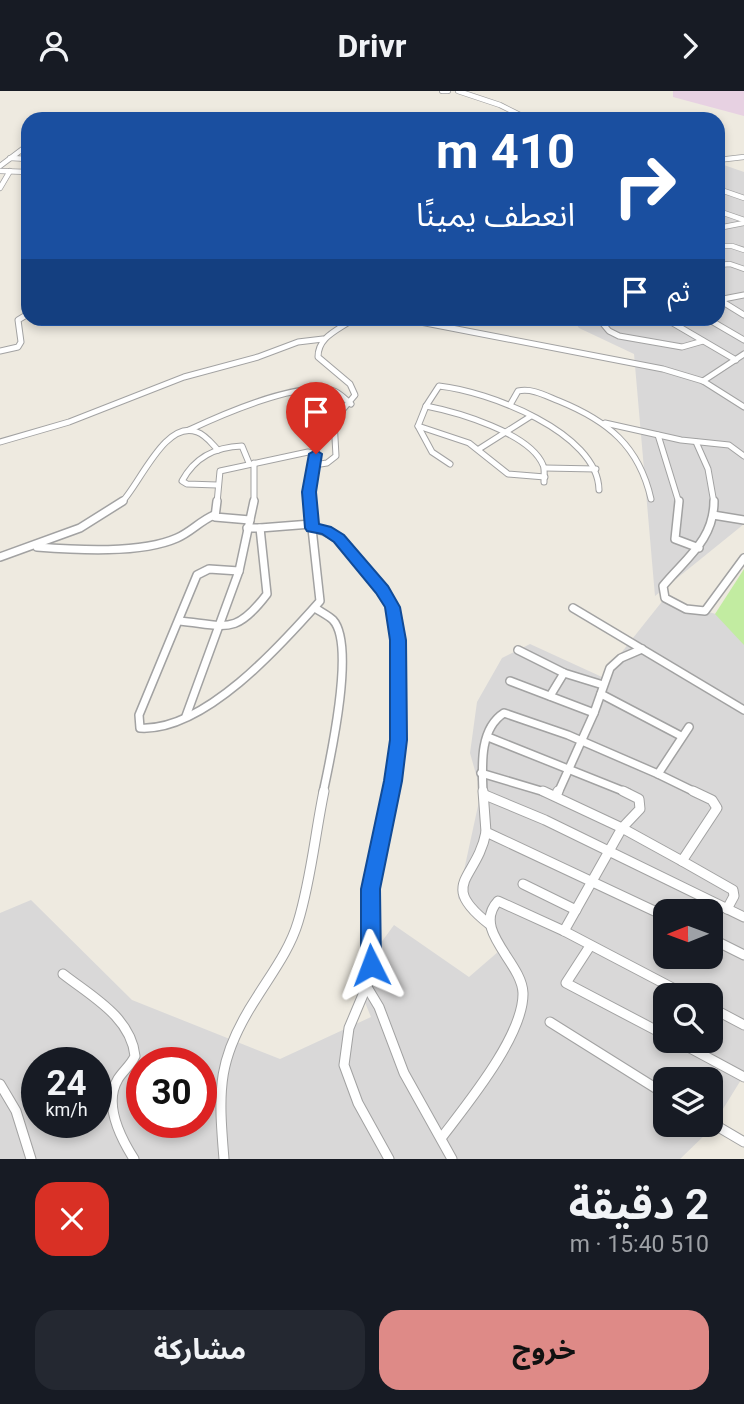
<!DOCTYPE html>
<html lang="ar">
<meta charset="utf-8">
<style>
:root{--surface:#171b24;--page:#242831;--text:#f1f3f6;--muted:#9ea1a6;--accent:#de8a87}
body{margin:0;font-family:Roboto,"Noto Sans Arabic",sans-serif;background:var(--page);color:var(--text);direction:rtl;height:100vh;display:flex;flex-direction:column;font-size:26px;white-space:nowrap}
*{box-sizing:border-box;margin:0}
p{font-size:23px;color:var(--muted)}
.icon{flex:none;width:38px;height:38px;fill:none;stroke:currentColor;stroke-width:2;stroke-linecap:round;stroke-linejoin:round}
.map{position:relative;height:1068px;overflow:hidden;direction:ltr}
.panel{display:flex;flex-direction:column;background:var(--surface);flex:1}
.panel>*{flex:none}
.top-card{position:absolute;left:21px;top:21px;width:704px;height:214px;border-radius:21px;box-shadow:0 4px 10px #0003;direction:rtl;background:#1a4fa0;color:#fff;overflow:hidden}
.needle{width:46px;rotate:269deg}
.fabs{position:absolute;left:653px;top:808px;display:grid;gap:14px}
.fabs a{display:grid;place-items:center;width:70px;height:70px;border-radius:14px;background:var(--surface);box-shadow:0 4px 10px #0003;font-size:35px}
.speed{position:absolute;left:21px;top:956px;display:flex;gap:14px;font-size:35px;font-weight:700;text-align:center}
.speed>*{display:grid;place-content:center;width:91px;height:91px;border-radius:50%;background:var(--surface);box-shadow:0 4px 10px #0003;line-height:1}
.speed small{font-size:18px;font-weight:400}
.speed .limit{border:10px solid #d22;background:#fff;color:#111}
.pin{position:absolute;display:grid;place-items:center;width:60px;height:60px;color:#fff;margin:-72px -30px;border-radius:50% 50% 50% 0;rotate:-45deg;box-shadow:0 0 7px #0007}
.pin .icon{rotate:45deg}
.me{position:absolute;width:77px;margin:-38px;rotate:357deg;stroke-linejoin:round;filter:drop-shadow(0 0 5px #0008)}
.turn{display:flex;align-items:center;gap:24px;height:147px;padding:0 35px;font-size:32px}
.turn .icon{width:91px;height:91px;stroke-width:2.5}
.turn b{display:block;font-size:49px;line-height:60px}
.then{display:flex;align-items:center;height:66px;padding:0 35px;background:#0003;gap:14px;font-size:26px}
.round{display:grid;place-items:center;flex:none;width:74px;height:74px;border-radius:21px;background:var(--page)}
.headline{display:flex;align-items:center;justify-content:space-between;height:119px;padding:0 35px}
h1{font-size:42px;font-weight:700;line-height:52px}
.button{display:flex;gap:14px;margin-top:auto;padding:14px 35px}
.button a{flex:1;height:80px;border-radius:21px;background:var(--accent);color:#111;font-size:28px;font-weight:700;line-height:80px;text-align:center}
.button a+a{background:var(--page);color:var(--text)}
header{display:flex;justify-content:space-between;align-items:center;height:91px;padding:0 35px;background:var(--surface);font-size:32px;font-weight:700}
.map>svg:first-child{display:block}
</style>
<header><svg class="icon" aria-label="forward" viewBox="0 0 24 24"><path d="M9 5l7 7-7 7"/></svg>Drivr<svg class="icon" aria-label="person" viewBox="0 0 24 24"><circle cx="12" cy="8" r="4"/><path d="M4 21q1-7 8-7t8 7"/></svg></header>
<div class="map">
<svg width="744" height="1068" viewBox="0 0 744 1068">
<rect width="100%" height="100%" fill="#eeeae0"/>
<g fill="#d9d8d8" fill-rule="evenodd">
<polygon points="718,72 744,81 744,433 655,505 634,263 579,237 573,228 718,228 718,130 721,130 718,127"/>
<path d="M664,508L726,526L744,546V984L710,1039L680,1068H0V822L31,809L132,909L280,968L371,926L355,887L394,834L469,886L506,854L458,807L481,701L470,662L477,611L502,567L530,553L602,586ZM665,821H710V866H665ZM665,905H710V950H665ZM37,971H96V1031H37ZM142,971H201V1031H142ZM665,989H710V1034H665Z"/>
</g>
<polygon fill="#e7d1e2" points="673,0 744,0 744,25 673,6"/>
<polygon fill="#c2eca1" points="744,478 744,554 715,523"/>
<g fill="none" stroke-linecap="round" stroke-linejoin="round">
<g stroke="#a2a2a2" stroke-width="6">
<g id="street-far3">
<polyline points="442,0 448,0"/>
<polyline points="458,0 500,14 528,28"/>
<polyline points="10,67 28,68"/>
<polyline points="718,69 744,66"/>
<polyline points="0,75 28,54"/>
<polyline points="0,80 28,81"/>
<polyline points="0,97 10,80"/>
<polyline points="718,98 744,107"/>
<polyline points="718,120 744,129"/>
<polyline points="718,137 744,132"/>
<polyline points="718,155 732,155 744,159"/>
<polyline points="718,174 730,173 744,178"/>
</g>
</g>
<g stroke="#a2a2a2" stroke-width="7">
<g id="street-far2">
<polyline points="718,208 744,224"/>
<polyline points="718,209 744,204"/>
<polyline points="405,228 663,278 703,290 744,316"/>
<polyline points="599,228 609,240 619,245 682,256 703,250"/>
<polyline points="666,228 736,269"/>
<polyline points="708,228 744,249"/>
<polyline points="0,260 18,256 21,251 18,229 28,223"/>
<polyline points="703,290 744,263"/>
<path d="M510,314L518,300C533,297 546,305 559,310C608,330 639,355 651,408"/>
<path d="M426,315C457,321 530,342 543,374C545,378 544,386 544,391"/>
<polyline points="605,332 681,349 729,354 744,365"/>
<polyline points="418,335 469,352 508,383 545,386"/>
<path d="M189,339C221,324 300,289 334,300C340,302 346,309 351,313"/>
<polyline points="658,344 679,412"/>
<polyline points="0,351 69,331 184,286 258,266 298,251 323,248"/>
<polyline points="696,351 708,378 714,412"/>
<polyline points="479,358 531,325"/>
<path d="M450,373L432,361L418,335L426,315L439,295C487,300 598,341 599,399"/>
<path d="M314,374L327,372L336,365L334,329L355,304L350,293L318,266C318,245 339,239 353,228"/>
<polyline points="545,377 596,378"/>
<path d="M217,394L187,393L182,390C195,366 215,356 242,355L249,372"/>
<path d="M121,412C139,395 165,328 197,341C206,344 212,353 218,359"/>
<polyline points="217,412 220,380 308,361 316,363 310,386 309,412"/>
<polyline points="254,412 254,372"/>
</g>
</g>
<g stroke="#a2a2a2" stroke-width="10">
<g id="street-far1">
<polyline points="217,410 215,426 250,429"/>
<polyline points="679,410 675,448 699,457"/>
<path d="M714,410C714,449 686,467 663,495L665,507L686,518L705,520L744,467"/>
<polyline points="713,424 744,429"/>
<polyline points="260,437 311,433"/>
<path d="M312,437C334,440 344,454 358,471C370,484 383,497 391,514C406,547 398,664 390,702"/>
<path d="M37,456C76,459 141,463 177,447C191,441 200,430 214,424"/>
<polyline points="0,466 80,437 123,410"/>
<path d="M239,480L209,478L197,484L139,624L140,637C204,641 281,554 320,510L309,410"/>
<path d="M315,517C321,521 329,525 333,529C356,554 330,669 323,702"/>
<polyline points="573,517 744,619"/>
<path d="M180,530C227,535 236,544 267,503L260,437H247"/>
<polyline points="518,559 564,582 603,594"/>
<polyline points="510,590 594,622"/>
<polyline points="601,603 681,645"/>
<polyline points="550,605 564,582"/>
<polyline points="186,625 239,480 254,410"/>
<polyline points="488,646 628,702"/>
<polyline points="481,682 548,702"/>
<polyline points="658,683 697,702"/>
<path d="M483,702C482,675 479,638 504,622L568,644L658,683L689,636"/>
<polyline points="558,702 594,622 610,577 621,567 642,558"/>
</g>
</g>
<g stroke="#a2a2a2" stroke-width="11">
<g id="street">
<polyline points="483,700 486,741 665,825"/>
<polyline points="543,700 622,737 564,840"/>
<polyline points="623,700 639,708 640,718 622,737 682,770 717,717 712,709 693,700"/>
<polyline points="485,704 545,729 744,826"/>
<polyline points="556,705 558,700"/>
<path d="M486,741C477,789 437,792 489,833"/>
<polyline points="682,770 733,799 734,805 727,818"/>
<polyline points="523,793 576,819"/>
<polyline points="710,847 744,864"/>
<polyline points="590,855 566,892 665,944"/>
<path d="M63,883C91,905 131,926 135,965C131,974 123,980 118,988C103,1013 120,1046 134,1068"/>
<polyline points="367,896 379,916 404,982 452,1068"/>
<polyline points="710,916 744,934"/>
<polyline points="550,931 665,1003"/>
<polyline points="677,950 744,986"/>
<polyline points="0,993 16,1020 31,1068"/>
<polyline points="710,1031 744,1051"/>
<path d="M442,1046C467,1013 524,944 523,902C522,871 471,839 498,810L564,840L688,905"/>
<path d="M224,1068C218,997 217,967 257,906C272,882 290,858 298,831C311,789 315,743 324,700"/>
<polyline points="389,1068 358,1012 344,974 349,937 370,887 371,798 391,700"/>
</g>
</g>
<use href="#street-far3" stroke="#fff" stroke-width="4.5"/>
<use href="#street-far2" stroke="#fff" stroke-width="5"/>
<use href="#street-far1" stroke="#fff" stroke-width="7"/>
<use href="#street" stroke="#fff" stroke-width="9"/>
</g>
<polygon fill="#1a73e8" stroke="#114b97" stroke-width="2" points="316,359 322,363 316,401 319,433 331,436 344,444 388,495 400,516 406,549 407,649 402,690 380,798 381,874 378,880 371,883 364,880 361,874 361,798 384,690 390,649 390,549 385,516 376,502 334,451 322,443 307,440 305,437 302,401 309,363"/>
</svg>
<div class="fabs">
<a><svg class="needle" viewBox="-14 -14 28 28"><path d="M0-13l5 13h-10z" fill="#e53935"/><path d="M0 13l5-13h-10z" fill="#9ea1a6"/></svg></a>
<a><svg class="icon" aria-label="search" viewBox="0 0 24 24"><circle cx="10" cy="10" r="6"/><path d="M15 15l6 6"/></svg></a>
<a><svg class="icon" aria-label="layers" viewBox="0 0 24 24"><path d="M12 4l9 5-9 5-9-5zM3 14l9 5 9-5"/></svg></a>
</div>
<div class="speed"><div>24<small>km/h</small></div><div class="limit">30</div></div>
<div class="pin" style="left:316px;top:363px;background:#d93025"><svg class="icon" aria-label="arrive" viewBox="0 0 24 24"><path d="M6 21V4h12l-3 4 3 4H6"/></svg></div>
<svg class="me" style="left:371px;top:874px" viewBox="-20 -20 40 40"><path d="M0-17L14 15 0 8-14 15z" fill="#1a73e8" stroke="#fff" stroke-width="4"/></svg>
<div class="top-card">
<div class="turn"><svg class="icon" aria-label="right" viewBox="0 0 24 24"><path d="M7 20v-9h11M14 6l5 5-5 5"/></svg><div><b>410 m</b>انعطف يمينًا</div></div>
<div class="then">ثم<svg class="icon" aria-label="arrive" viewBox="0 0 24 24"><path d="M6 21V4h12l-3 4 3 4H6"/></svg></div>
</div>
</div>
<section class="panel">
<div class="headline"><div><h1>2 دقيقة</h1><p>510 m · 15:40</p></div><a class="round" style="background:#d93025;color:#fff"><svg class="icon" aria-label="close" viewBox="0 0 24 24"><path d="M6 6l12 12M18 6L6 18"/></svg></a></div>
<div class="button"><a>خروج</a><a>مشاركة</a></div>
</section>
